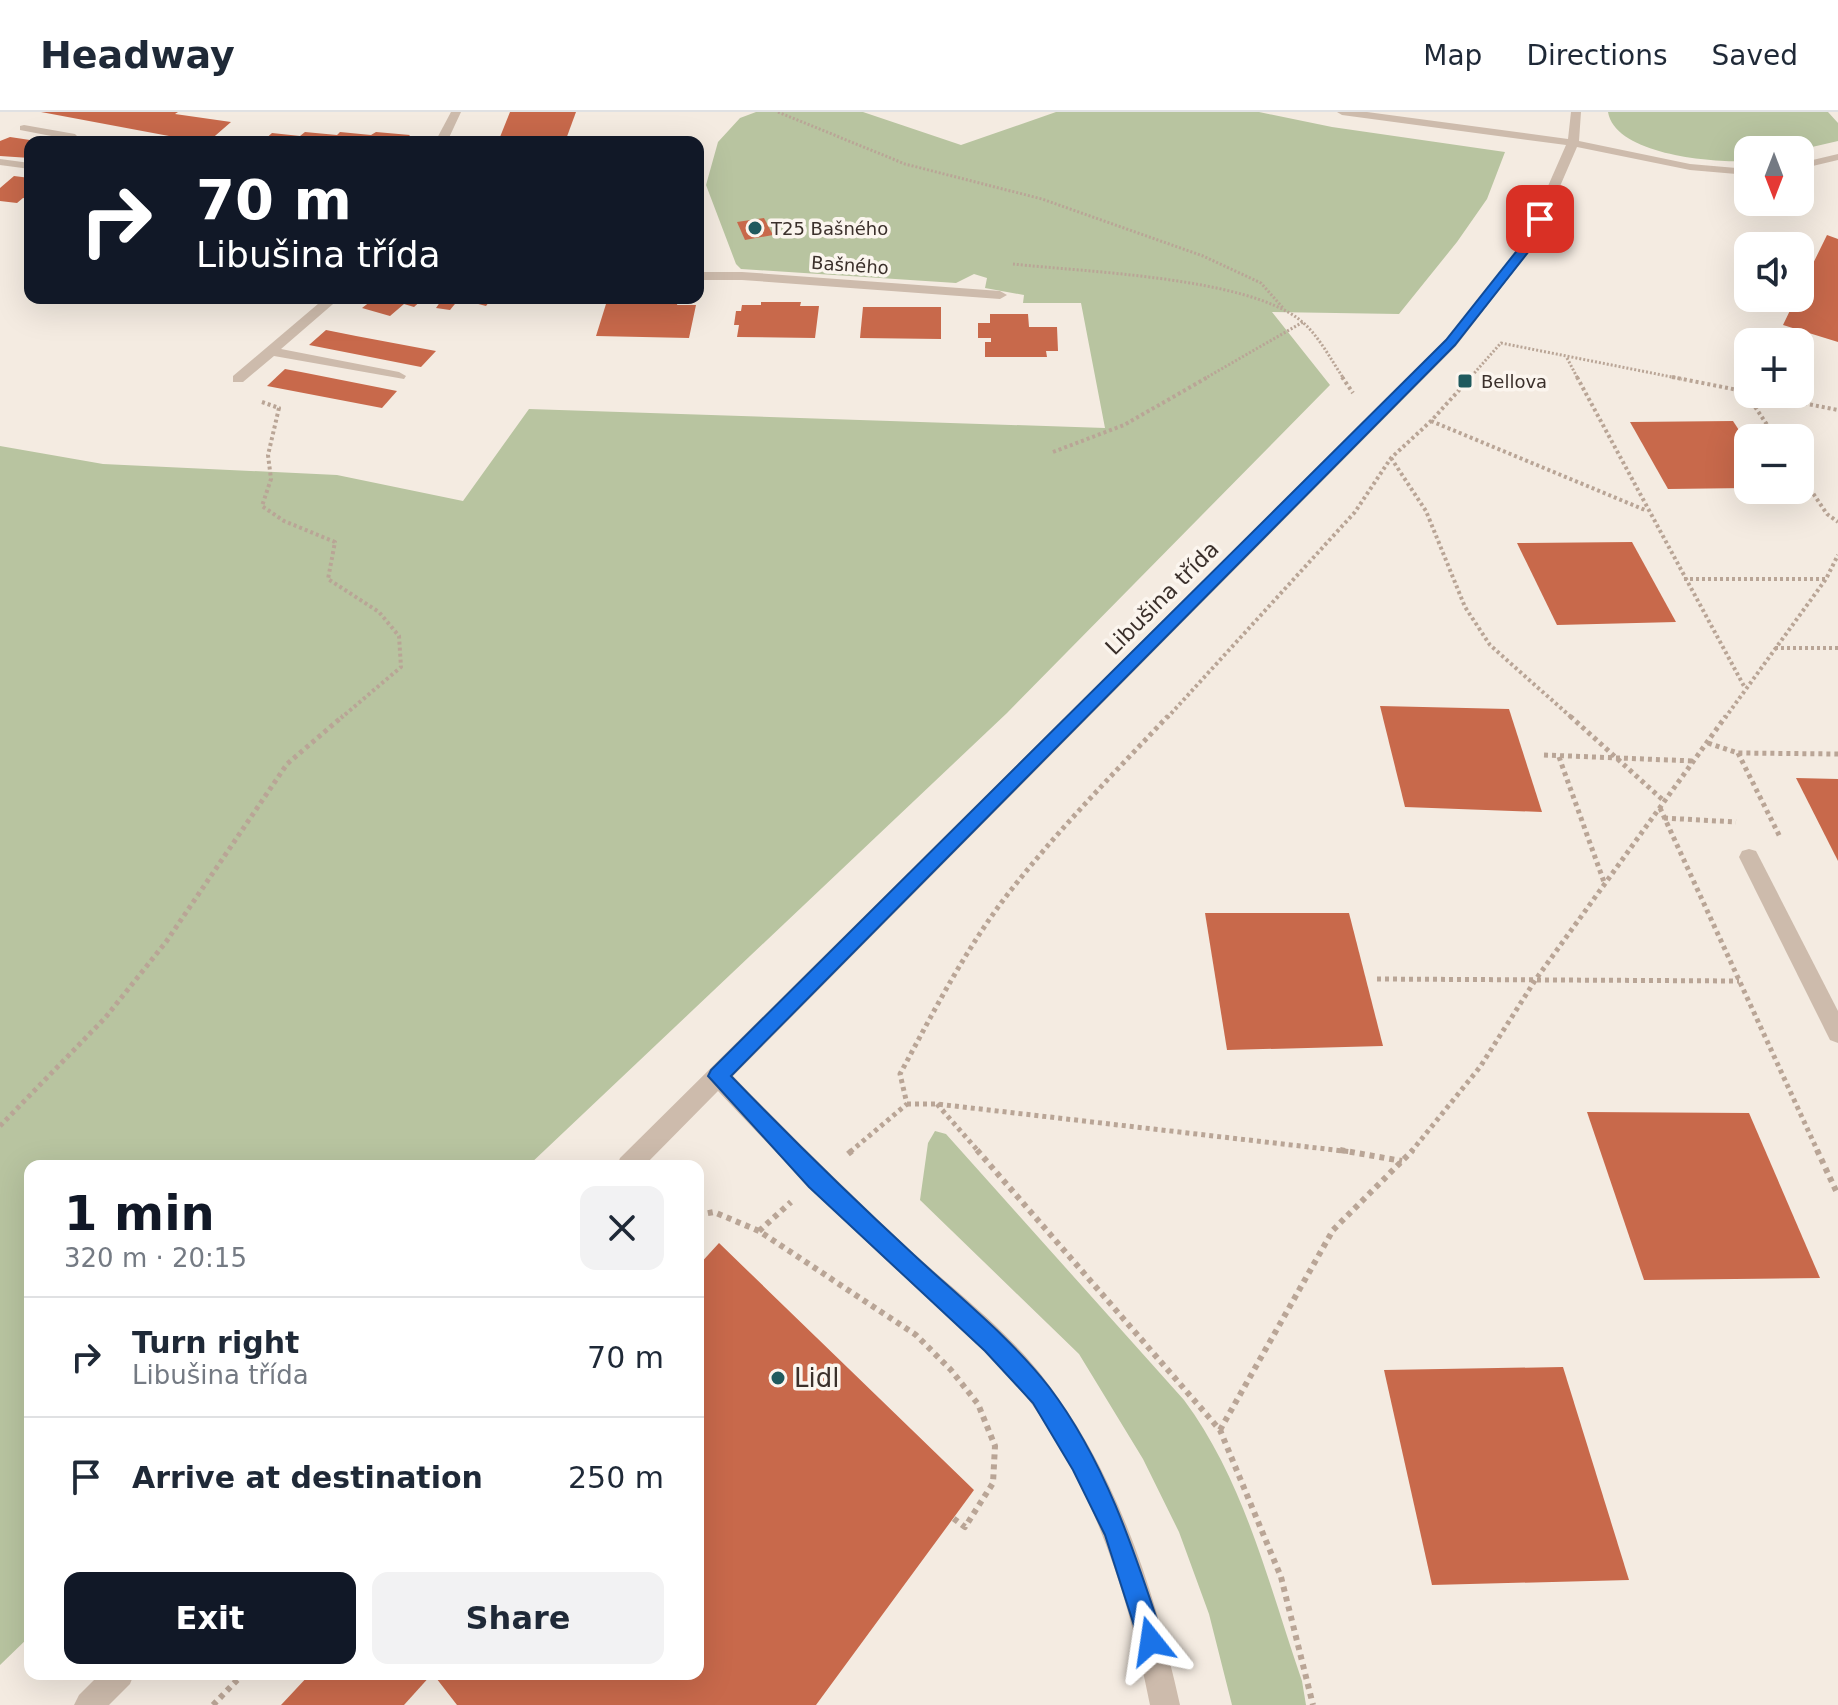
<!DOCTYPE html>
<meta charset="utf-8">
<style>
:root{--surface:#fff;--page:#f2f2f3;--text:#1f2937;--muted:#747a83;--line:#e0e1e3;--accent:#111827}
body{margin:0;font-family:"DejaVu Sans",sans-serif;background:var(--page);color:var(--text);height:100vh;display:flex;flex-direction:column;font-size:30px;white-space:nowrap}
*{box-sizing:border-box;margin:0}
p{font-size:26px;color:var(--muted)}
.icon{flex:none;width:44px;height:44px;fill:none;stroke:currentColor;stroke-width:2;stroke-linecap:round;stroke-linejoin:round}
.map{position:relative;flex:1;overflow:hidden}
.sheet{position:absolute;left:24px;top:1048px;width:680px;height:520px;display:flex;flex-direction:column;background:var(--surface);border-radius:16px;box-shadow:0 8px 32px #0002}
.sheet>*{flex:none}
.guide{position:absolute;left:24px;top:24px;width:680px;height:168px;border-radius:16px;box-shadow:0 8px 32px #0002;background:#111827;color:#fff;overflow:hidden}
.needle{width:52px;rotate:180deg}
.fabs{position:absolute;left:1734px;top:24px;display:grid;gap:16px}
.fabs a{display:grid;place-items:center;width:80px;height:80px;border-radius:16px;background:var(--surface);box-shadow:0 8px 32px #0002;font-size:40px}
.pin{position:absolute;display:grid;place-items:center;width:68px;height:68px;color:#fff;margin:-34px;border-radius:16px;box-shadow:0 4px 12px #0006}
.me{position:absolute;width:88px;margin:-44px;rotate:345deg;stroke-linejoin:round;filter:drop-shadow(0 0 6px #0008)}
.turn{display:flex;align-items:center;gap:28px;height:168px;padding:0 40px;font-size:36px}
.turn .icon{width:104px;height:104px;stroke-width:2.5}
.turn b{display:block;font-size:56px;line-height:68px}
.round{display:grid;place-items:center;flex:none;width:84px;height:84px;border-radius:16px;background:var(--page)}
.head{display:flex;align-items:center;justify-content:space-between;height:136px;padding:0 40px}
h1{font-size:48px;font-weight:700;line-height:60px;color:var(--accent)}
.action{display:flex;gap:16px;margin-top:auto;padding:16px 40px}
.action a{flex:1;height:92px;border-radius:16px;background:var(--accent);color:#fff;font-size:32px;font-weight:700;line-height:92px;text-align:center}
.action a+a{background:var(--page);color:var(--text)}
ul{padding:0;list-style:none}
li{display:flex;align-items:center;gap:24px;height:120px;padding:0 40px;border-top:2px solid var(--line)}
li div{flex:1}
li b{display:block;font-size:30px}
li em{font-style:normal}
header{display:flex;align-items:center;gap:48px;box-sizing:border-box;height:112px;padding:0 40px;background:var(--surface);border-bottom:2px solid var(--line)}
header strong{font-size:38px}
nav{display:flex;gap:44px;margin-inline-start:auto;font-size:28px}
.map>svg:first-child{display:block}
</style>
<header>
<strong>Headway</strong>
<nav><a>Map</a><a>Directions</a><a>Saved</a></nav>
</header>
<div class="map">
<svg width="1838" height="1593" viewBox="0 0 1838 1593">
<rect width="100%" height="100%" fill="#f4ebe1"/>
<g fill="#b8c4a0">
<polygon points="756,0 863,0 961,33 1056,0 1259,0 1332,15 1505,40 1487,87 1457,130 1399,202 1272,200 1330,273 1007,601 528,1054 30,1054 30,1524 0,1553 0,334 103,352 337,363 463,389 529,297 1105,316 1081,191 1023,191 1024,183 985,176 987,166 974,162 956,171 741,157 736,152 706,73 718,30 740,6"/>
<path d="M1608,0H1828L1838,11V29L1799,38H1748V49C1714,51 1615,43 1608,0Z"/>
<path d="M935,1019L946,1022L1184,1288C1245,1370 1269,1474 1302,1569L1306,1593H1232L1209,1502L1179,1420L1143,1347L1079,1242L920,1088L928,1031Z"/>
</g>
<g fill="#c8694b">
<polygon points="41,0 178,0 175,2 231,10 208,30 201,30"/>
<polygon points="510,0 576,0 565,30 498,30"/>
<polygon points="305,20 337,23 340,20 371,23 376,20 410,23 404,30 262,30 272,21 300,24"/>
<polygon points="10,25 30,28 30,46 0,44 0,29"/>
<polygon points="14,64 30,66 30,87 23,86 17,91 0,89 0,76"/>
<polygon points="764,106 773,123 745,128 737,110"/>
<polygon points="1827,123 1838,127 1838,230 1783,213 1796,186 1800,186 1800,178"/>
<polygon points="375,186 424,186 414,195 404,192 390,204 362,196"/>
<polygon points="443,186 492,186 486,194 459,187 450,198 436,196"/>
<polygon points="626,189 678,189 677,193 696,193 689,226 596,224 606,192 626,192"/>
<polygon points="761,190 801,190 800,194 819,194 815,226 737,225 739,213 734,213 736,199 741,199 742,193 761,193"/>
<polygon points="863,195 941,195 941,227 860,226"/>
<polygon points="990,202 1028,202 1029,215 1057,215 1058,239 1046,239 1047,245 985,245 985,230 991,230 991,226 978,226 978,211 990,211"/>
<polygon points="326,218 356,224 436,239 421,255 309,233"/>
<polygon points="285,257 301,260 397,279 382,296 267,274"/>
<polygon points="1733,309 1748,332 1748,376 1668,377 1630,310"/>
<polygon points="1632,430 1676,510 1557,513 1517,431"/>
<polygon points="1380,594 1509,597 1542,700 1405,695"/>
<polygon points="1796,666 1838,667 1838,749"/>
<polygon points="1205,801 1349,801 1383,934 1227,938"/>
<polygon points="1587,1000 1749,1001 1820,1166 1644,1168"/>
<polygon points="719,1131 974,1378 816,1593 457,1593 433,1562 698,1562 698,1154"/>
<polygon points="1563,1255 1629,1468 1432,1473 1384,1258"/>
<polygon points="310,1562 432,1562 404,1593 281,1593"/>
</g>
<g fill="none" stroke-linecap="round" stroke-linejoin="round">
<g stroke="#b9a596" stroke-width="3" stroke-dasharray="2 2" stroke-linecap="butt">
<polyline points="778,0 905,52 1042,87 1203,144 1261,171 1284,197"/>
<path d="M1013,152C1085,160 1245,165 1300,208C1318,222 1331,248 1344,267"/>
<polyline points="1567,246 1578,267"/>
<polyline points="1204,267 1303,210"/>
<polyline points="1469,267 1501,231 1682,267"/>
</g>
<g stroke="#b9a596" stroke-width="4" stroke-dasharray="3 3" stroke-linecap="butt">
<polyline points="1342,265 1353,281"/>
<polyline points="1577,265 1745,576"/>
<polyline points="1672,265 1748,280"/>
<polyline points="1745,280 1776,326"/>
<polyline points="1757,282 1838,298"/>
<polyline points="262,290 279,296 268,343 271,367 262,394 284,409 335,430 328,467 379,500 399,524 401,555 341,606"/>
<polyline points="1431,309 1645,398"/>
<polyline points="1053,340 1124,313 1208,265"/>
<polyline points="1391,346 1426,399 1465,495 1490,533 1572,606"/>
<polyline points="1800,362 1827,402 1838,410"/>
<polyline points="1684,467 1825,467"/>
<polyline points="1775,536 1838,536"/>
<polyline points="1167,606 1355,400 1391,346 1431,309 1471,265"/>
<polyline points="1725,606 1826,467 1838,443"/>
</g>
<g stroke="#b9a596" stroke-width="5" stroke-dasharray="4 4" stroke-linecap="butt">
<polyline points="1570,604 1664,689"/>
<polyline points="1708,631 1738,641 1838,642"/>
<polyline points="1738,641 1780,725"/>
<polyline points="1544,643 1694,649"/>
<polyline points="1559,645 1604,770"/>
<polyline points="1660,696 1818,1040"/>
<polyline points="1664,706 1736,710"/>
<polyline points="1377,867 1739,869"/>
<polyline points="907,992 937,992 1352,1040"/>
<polyline points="937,992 979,1040"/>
<polyline points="0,1014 105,906 166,830 287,652 343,604"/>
<path d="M850,1040L907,992L900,962C934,899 967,834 1011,778C1060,716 1114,661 1168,604"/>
<polyline points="1411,1040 1480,955 1536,867 1726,604"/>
</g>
<g stroke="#b9a596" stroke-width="6" stroke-dasharray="5 5" stroke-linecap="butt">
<polyline points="977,1038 1220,1318 1281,1465 1313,1593"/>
<polyline points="1340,1038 1402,1049"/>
<polyline points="1817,1038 1838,1083"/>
<polyline points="848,1042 853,1038"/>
<polyline points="698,1103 714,1100 759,1119 916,1223 951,1258 978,1292 995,1334 993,1371 965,1415 953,1406"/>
<polyline points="759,1119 791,1090"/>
<polyline points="1220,1318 1333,1118 1413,1038"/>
<polyline points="213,1593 243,1562"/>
</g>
<g fill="#cdbbac" fill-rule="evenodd">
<polygon points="451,0 461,0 447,30 435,30"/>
<path d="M1337,0H1367L1568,27L1571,0H1581L1579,29L1690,52L1748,57V63L1690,58L1577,35L1535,132L1456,234L733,964C791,1024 850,1082 911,1139C954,1178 1002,1214 1039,1260C1115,1355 1154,1475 1180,1593H1150C1129,1486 1096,1380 1031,1291C992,1237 938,1196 889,1151C830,1096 773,1038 718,979L644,1054H617L620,1046L1446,228L1523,131L1566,33L1342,3Z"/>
<polygon points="24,13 75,22 83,30 20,18 20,14"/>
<polygon points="1838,42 1838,48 1800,57 1800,51"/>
<polygon points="0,47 30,51 30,57 0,53"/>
<polygon points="698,160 742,160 1000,179 1007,183 1000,187 742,168 698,168"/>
<polygon points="325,186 340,186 281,237 399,260 406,264 404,267 274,244 243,270 233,270 233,264"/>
<polygon points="1749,737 1756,739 1838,899 1838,931 1830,928 1739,745 1742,739"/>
<polygon points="100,1562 134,1562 130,1572 109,1593 74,1593 79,1583"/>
</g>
</g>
<path fill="#1a73e8" stroke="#114b97" stroke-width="2" d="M1536,104L1545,107L1533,134L1455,233L731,964C791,1026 851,1085 914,1143C959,1185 1011,1226 1049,1275C1106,1350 1135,1441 1164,1529L1161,1538L1151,1542L1142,1538L1139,1529L1105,1423L1073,1358L1033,1291L985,1239L809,1075L708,964L711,958L1446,228L1523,131Z"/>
<g fill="#1f5a5e" stroke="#fbf5ee" stroke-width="3">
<circle cx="755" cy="116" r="8"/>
<rect x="1457" y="261" width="16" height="16" rx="4"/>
<circle cx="778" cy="1266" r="8"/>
</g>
<g text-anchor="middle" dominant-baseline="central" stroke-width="7" stroke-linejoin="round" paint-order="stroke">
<g font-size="18" fill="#3b302b" stroke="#fbf5ee" text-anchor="start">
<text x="771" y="116">T25 Bašného</text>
<text x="1481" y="269">Bellova</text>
</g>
<g font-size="18" fill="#3b302b" stroke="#fbf5ee">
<text transform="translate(850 153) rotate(4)">Bašného</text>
</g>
<g font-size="22" fill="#3b302b" stroke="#fbf5ee">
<text transform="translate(1162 486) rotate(-45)">Libušina třída</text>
</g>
<g font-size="26" fill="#3b302b" stroke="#fbf5ee" text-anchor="start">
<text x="794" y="1266">Lidl</text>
</g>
</g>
</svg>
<div class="fabs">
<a><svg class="needle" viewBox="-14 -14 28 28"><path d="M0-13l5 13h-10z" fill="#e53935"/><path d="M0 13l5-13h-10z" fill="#747a83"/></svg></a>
<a><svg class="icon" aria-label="sound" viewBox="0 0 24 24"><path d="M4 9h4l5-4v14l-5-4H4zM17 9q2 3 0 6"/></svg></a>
<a>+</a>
<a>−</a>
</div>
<div class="pin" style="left:1540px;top:107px;background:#d93025"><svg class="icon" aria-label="arrive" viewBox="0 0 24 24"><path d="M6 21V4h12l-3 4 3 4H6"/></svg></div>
<svg class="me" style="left:1151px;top:1529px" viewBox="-20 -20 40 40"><path d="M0-17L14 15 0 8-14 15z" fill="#1a73e8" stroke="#fff" stroke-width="4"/></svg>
<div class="guide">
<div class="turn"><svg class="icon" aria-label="right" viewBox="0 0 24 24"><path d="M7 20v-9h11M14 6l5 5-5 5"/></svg><div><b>70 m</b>Libušina třída</div></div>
</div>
<section class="sheet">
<div class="head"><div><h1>1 min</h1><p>320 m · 20:15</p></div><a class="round"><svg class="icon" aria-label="close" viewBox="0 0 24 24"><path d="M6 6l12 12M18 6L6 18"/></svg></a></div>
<ul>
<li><svg class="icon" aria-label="right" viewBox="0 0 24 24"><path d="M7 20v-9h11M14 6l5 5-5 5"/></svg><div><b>Turn right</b><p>Libušina třída</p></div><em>70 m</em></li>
<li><svg class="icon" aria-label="arrive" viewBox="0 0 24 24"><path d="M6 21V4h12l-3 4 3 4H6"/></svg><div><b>Arrive at destination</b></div><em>250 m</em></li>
</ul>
<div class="action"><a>Exit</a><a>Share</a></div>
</section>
</div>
